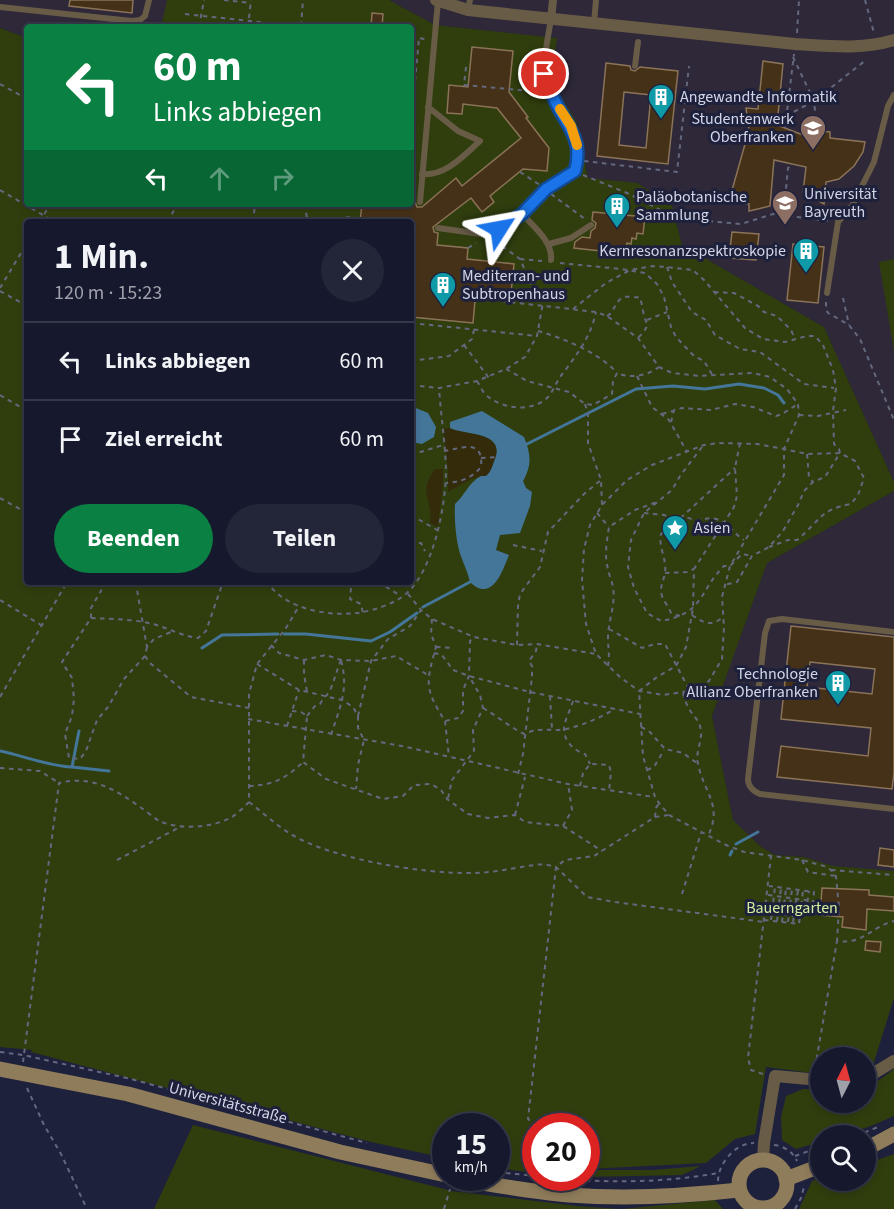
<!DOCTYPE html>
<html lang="de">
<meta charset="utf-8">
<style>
:root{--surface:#16192d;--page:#232639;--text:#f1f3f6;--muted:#9ea0aa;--line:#353849;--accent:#0b8043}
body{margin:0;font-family:"Source Sans 3",sans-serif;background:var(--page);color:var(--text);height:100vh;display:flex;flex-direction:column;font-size:22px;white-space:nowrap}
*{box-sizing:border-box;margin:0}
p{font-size:20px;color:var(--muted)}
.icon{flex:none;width:33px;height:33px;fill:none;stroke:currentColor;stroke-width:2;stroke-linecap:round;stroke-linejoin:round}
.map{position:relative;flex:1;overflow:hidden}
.details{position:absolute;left:24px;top:219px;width:390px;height:366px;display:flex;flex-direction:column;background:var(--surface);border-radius:6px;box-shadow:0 3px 9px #0003,0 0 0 2px var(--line)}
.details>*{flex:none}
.guide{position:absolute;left:24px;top:24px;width:390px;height:183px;border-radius:6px;box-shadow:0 3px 9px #0003,0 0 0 2px var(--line);background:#0b8043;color:#fff;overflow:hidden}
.needle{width:39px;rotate:6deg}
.fabs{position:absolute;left:810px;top:1047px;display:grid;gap:12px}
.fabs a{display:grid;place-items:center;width:66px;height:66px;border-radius:50%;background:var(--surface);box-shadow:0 3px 9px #0003,0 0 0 2px var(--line);font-size:30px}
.speed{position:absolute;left:432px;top:1113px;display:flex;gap:12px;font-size:30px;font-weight:700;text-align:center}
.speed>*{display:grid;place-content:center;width:78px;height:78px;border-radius:50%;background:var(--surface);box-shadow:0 3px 9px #0003,0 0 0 2px var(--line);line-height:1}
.speed small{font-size:15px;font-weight:400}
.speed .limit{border:9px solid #d22;background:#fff;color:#111}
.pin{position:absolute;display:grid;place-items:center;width:51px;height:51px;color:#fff;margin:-26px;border:3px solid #fff;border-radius:50%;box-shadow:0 2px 6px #0007}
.me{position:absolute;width:66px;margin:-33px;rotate:56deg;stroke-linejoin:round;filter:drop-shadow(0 0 4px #0008)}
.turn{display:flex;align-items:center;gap:21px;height:126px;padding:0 30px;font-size:27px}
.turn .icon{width:78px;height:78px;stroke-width:2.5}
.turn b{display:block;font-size:42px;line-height:51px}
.lanes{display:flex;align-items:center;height:57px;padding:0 30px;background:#0003;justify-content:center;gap:30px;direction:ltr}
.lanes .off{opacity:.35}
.round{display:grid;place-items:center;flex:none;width:63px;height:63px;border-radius:32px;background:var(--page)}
.headline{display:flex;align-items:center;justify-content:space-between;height:102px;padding:0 30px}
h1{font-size:36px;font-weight:700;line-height:45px}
.primary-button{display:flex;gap:12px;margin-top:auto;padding:12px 30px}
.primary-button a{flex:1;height:69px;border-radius:36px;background:var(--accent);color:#fff;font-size:24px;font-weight:700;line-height:69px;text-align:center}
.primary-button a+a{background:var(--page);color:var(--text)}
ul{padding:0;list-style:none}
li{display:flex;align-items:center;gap:18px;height:78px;padding:0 30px;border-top:2px solid var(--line)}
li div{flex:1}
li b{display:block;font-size:22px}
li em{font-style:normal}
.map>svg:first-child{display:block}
</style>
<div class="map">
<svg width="894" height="1209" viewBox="0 0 894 1209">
<rect width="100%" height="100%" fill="#1e213c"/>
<g fill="#2e2838">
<polygon points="0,0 167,0 161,27 27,27 27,38 0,28"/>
<polygon points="389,0 894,0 894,482 824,327 682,245 672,206 638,183 588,178 582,138 578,125 560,95 553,78 557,38 435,25"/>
<polygon points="894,491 894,871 833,866 804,857 775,855 760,846 733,820 712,716 767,563"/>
</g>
<g fill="#303e0e" fill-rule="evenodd">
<path d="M167,0H389L435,25L557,38C556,51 551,69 554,81C559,98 572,110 578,126C585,142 584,161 588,178L638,183L672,206L682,245L824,327L894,482V491L767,563L712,716L733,820L760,846L775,855L804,857L833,866L894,871V998L873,1065L866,1069V1058H820V1074L766,1067L755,1134L735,1139L706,1163L587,1169L586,1126H536L535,1173L497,1168L496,1126H446L445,1158L371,1142L31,1052L32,1050L0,1047V28L27,38V204H411V27H161ZM27,222H411V582H27Z"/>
<polygon points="894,259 894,351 879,262"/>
<path d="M894,1069V1116C869,1127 849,1136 820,1136V1142L796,1149L782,1140L781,1117L786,1096L803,1089H820V1102H866V1090Z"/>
<polygon points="193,1125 452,1191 577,1206 621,1209 715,1200 723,1209 154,1209"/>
<polygon points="894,1154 894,1209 799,1209 812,1181 820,1178 820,1180 866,1180 866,1164"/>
<polygon points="701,1166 682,1175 587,1177 587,1170 653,1170"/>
</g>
<g fill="#332b0a">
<path d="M450,428C463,435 506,431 495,459C492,466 492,471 486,476C475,475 458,486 448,492V470L443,429Z"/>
<path d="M435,469H443V484L438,527L430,523C433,498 417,494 435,469Z"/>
</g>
<g fill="#44769a">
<polygon points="411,406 428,413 436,427 434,437 422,444 411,442"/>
<path d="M482,411L524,437C531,454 532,465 523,481L526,488L532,492L530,506L520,533L500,535L496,550L509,555C502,572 492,603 470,582C468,573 465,567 462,559C456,545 454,519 455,504C465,495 469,482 481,476H486C492,471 492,466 495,459C506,431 463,435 450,428V422Z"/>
</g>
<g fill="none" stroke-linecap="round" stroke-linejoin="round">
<g stroke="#44769a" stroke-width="3">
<polyline points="527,444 636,389 673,386 705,389 739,384 764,388 778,395 784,403"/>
<polyline points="423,607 470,582"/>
<polyline points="284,634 306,634 371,641 390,632 417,613"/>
<polyline points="202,648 222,635 278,634"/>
<path d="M0,751C24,756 48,766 72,767L79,731"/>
<polyline points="72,767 109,771"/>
<polyline points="736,844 758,832"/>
<polyline points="730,855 732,851"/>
</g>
</g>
<g fill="#453117" stroke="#8b7358" stroke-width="1.5" fill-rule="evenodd">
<polygon points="70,0 133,0 132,13 69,6"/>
<polygon points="372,13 383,14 382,27 371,27"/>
<polygon points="472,47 513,51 509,92 528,117 526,118 549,148 547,171 523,169 490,196 494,202 482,212 471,198 433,227 434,232 438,233 437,245 468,248 467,259 514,264 511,293 476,289 473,323 411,317 411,222 360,222 362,204 411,204 411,201 415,202 417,207 422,207 456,178 462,186 521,138 497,108 463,104 462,114 447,113 449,85 468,87"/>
<polygon points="763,61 783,64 777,125 808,137 810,130 830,132 830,138 865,142 863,152 854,166 839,179 826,182 824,204 803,192 806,167 774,160 770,206 749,211 749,204 729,201 749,130 746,108 758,109"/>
<path d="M606,63L630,66L631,70L635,71L640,67L678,71L668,164L597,156ZM624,92L651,95L646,148L619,145Z"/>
<polygon points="593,212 645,217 643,234 637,233 636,239 632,238 631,244 627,243 626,248 620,248 619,253 574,248 575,242 582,237 590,238 591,231 595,228 596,223 592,220"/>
<polygon points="732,232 759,234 756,260 729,258"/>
<polygon points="793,244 824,247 818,303 787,300"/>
<path d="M791,626L894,637V773L892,789L777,777L781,746L868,756L871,728L781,719ZM810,662L875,669L872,694L807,687Z"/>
<polygon points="880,848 894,850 894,867 878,865"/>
<polygon points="822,888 869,890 869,895 894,897 894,911 867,909 866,930 842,927 843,917 820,915"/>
<polygon points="866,941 881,942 880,952 865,950"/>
</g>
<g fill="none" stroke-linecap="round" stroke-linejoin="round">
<g stroke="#64687f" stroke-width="2" stroke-dasharray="4.5 4.5" stroke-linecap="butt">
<polyline points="224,0 251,3"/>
<polyline points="865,0 874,33"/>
<polyline points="185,14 306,27"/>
<polyline points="301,26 303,0"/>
<polyline points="199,27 204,0"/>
<polyline points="248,27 251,0"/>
<polyline points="797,33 799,0"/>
<polyline points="411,37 425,39"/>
<polyline points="793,57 814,101 817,130"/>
<polyline points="466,67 464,85 542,92"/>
<polyline points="0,84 27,99"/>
<polyline points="786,116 814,101 866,60"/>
<polyline points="411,126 419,38"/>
<polyline points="785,128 794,54"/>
<polyline points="584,161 677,172 689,66"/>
<polyline points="520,172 540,185"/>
<polyline points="583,175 627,193 670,215 696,220 741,224 773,214 830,221"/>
<polyline points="0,190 55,222"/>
<polyline points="551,194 585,219"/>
<polyline points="304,204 308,222"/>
<polyline points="792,215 786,189 788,168 793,164"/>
<polyline points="40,222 50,204"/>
<polyline points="167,222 178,204"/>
<polyline points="253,222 255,204"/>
<polyline points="341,222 342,217 357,218 356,222"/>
<polyline points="495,241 520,259 537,297 543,303"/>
<polyline points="468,248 476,243"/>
<polyline points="520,259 542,261"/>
<polyline points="560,263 621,269 645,273 657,284 664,297 671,327 676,337 694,356 704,361 713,376"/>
<polyline points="667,267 672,282 692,312 706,320 715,335 740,349 760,352 804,384 834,388"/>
<polyline points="0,288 27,243"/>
<polyline points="0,291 27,306"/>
<polyline points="714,292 734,293 758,306 764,312 777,316 791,330 795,339"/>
<path d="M475,298L596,312L607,316L638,338L659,367L672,373L699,376L753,373L770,377L787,389L798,404L799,415L784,449V475L730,566L722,597L724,627L722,659L709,681L690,691L663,695L639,691L620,677L596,654L586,624L582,580L584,549L590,525L602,505L627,480L652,465L704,445L719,443L757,444L784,449L807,454L840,453L855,461L864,478L858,495L851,504C820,509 819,522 797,540H788L769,547"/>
<polyline points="843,298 849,325"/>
<polyline points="826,302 826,309 828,313 849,325 860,339 894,420"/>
<polyline points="573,309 606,283 630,270 653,266 667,267 693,270 704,280 745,328 763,339 785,342 807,336 815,336 823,345 833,370 836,388 833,411 834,444 839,449 840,453 825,477 813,482 804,491 798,505 783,531 769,547 752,556 737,582 724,585"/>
<path d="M607,316C615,312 615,300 624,297C628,296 634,298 639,297C642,303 642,305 643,311C646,327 652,323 638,338"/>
<polyline points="647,320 667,312"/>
<polyline points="411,323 537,336"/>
<path d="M538,331C563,338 600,353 617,373"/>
<polyline points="464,345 489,378"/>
<polyline points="411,361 449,356 472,339 474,330"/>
<path d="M506,369L527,381L569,392L585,404L593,405L612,394L613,381L617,373C630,379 647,376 659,367"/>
<polyline points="637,376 652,407 669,420 687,452"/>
<path d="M477,381C480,386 483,393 487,396C503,409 532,413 548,397C554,390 557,380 563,373C577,355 591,336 596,312"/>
<polyline points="411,385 439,388 477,381 506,369 525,357 537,336 549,269"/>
<polyline points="0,395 27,411"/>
<polyline points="585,404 588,414 588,443 601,480 602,505"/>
<polyline points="662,414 673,411"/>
<polyline points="799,415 818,416 846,410"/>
<polyline points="671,422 674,410 682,408 711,410 735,404 753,407 776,416 782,414 798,404"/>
<path d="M740,443L735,468L737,496L734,507L694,569L693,608L686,647L676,666L657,677L639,691L643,756L655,797L659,803L669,815L726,845L744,852L802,860L824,866L831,870L836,876L839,908L837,941C863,945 871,927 894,921"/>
<path d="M702,447L680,476L672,490L644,513L631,540L628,567L634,588L647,613L661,621C705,613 698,592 724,566H730L742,554L752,556"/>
<path d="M444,451C460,449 484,437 481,467C471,479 460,482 446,483"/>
<polyline points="807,454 809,477 813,482"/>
<polyline points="411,455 443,445"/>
<polyline points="481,458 497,457"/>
<polyline points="0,498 27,513"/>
<polyline points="597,513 609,527"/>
<path d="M644,513L664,515L678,520L686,517C702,524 703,516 716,519C728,522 734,534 744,540"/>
<polyline points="411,515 437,530"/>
<polyline points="513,545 542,551"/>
<polyline points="411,547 418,543 421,543 425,551"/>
<polyline points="665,573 687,572 694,569"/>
<polyline points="139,582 137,590 147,647 154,639 171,632"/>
<path d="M265,582C271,587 276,593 282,597C301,611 334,616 357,613C372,611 395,604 407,593C434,568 446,505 446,469C445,442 441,415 439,388"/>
<polyline points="378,582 401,596"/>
<polyline points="351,588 350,599 361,604 363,613"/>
<polyline points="408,594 421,610 432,619 474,637 517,645 537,644 596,654"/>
<polyline points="0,600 41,625"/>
<path d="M692,615C703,623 712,627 723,617"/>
<path d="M680,616L671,613C669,607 664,602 662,596C659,587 664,581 665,572C667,559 658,547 661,534L672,526L735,468"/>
<polyline points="91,618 91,608 106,582"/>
<path d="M432,619L431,634L436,647C426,683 424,688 445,721L458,718L463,711V690L469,676L470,641L474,637"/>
<polyline points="609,629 642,648 655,644 665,644 690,691"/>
<polyline points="271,645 279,653 304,660 326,655 341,660 371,661 396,656 428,675"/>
<polyline points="517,645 518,606 520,594 540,567 548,532 584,494 601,480"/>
<polyline points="147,647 145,656 150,663 191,697 249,708"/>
<polyline points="436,647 454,648"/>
<polyline points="434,653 442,655 453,670 469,676 530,692 640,714"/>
<path d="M145,656L124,679L108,707L97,720L86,751L80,759L69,758L65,734L72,716L74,699L72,678L62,662L91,618C111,619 133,619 153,624C168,628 182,636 198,638L206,631L223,582"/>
<polyline points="304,660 304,674 307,692"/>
<polyline points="257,664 299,690 342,700 353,707 358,716 358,728 364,740 358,765 356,789"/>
<path d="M608,666C610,656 608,648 608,638C608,621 616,605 613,587C612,581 609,575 608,569C604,556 607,540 609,527L635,510L657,502"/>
<path d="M683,693C684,698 686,703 688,707C692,715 700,720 701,731C702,742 695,753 698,764C704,793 723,805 708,836"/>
<polyline points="550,696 552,729"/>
<polyline points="0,697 67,582"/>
<path d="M573,701C571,709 564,721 564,729C564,742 575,751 585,754L590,764"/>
<path d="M483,708C497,716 510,727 524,734C543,726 549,732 566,729C584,725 599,718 615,709"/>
<polyline points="292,711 301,712 307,716 303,762 326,779 383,799 403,796 414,785 431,784 441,790 447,799 468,814 488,818 515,815 525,822 563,826 602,851"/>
<path d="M307,716L315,706L320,704C323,698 329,694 331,688C335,678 337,670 341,660"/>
<polyline points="358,716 371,661 388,639 410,626 421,610"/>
<polyline points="248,719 402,746 568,784 654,797"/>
<polyline points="445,721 449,757"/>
<polyline points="287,726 299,690"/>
<polyline points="641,727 649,731 665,749 683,753 697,763"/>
<path d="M331,735C340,706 349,691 341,660"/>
<polyline points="0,768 40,771 59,783"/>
<polyline points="647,770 654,767 664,750"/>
<polyline points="518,774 523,754 532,677 532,666 529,661 536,651 537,644"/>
<path d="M249,786C273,785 285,779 302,763"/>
<polyline points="580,786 583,773 590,764 609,765 611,772 609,791"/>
<polyline points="448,798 452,780 474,751 473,730 483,708 480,695 469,676"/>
<path d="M249,802C262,812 275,824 289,833C330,859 423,874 472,873C496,873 520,866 544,864L556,867L587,897L615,902L764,922"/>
<polyline points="515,815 525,777"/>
<polyline points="655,817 656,808 659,803"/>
<polyline points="563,826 572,810 568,784"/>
<polyline points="117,860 182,826"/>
<polyline points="802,860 808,872 836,876"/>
<polyline points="831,870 894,875"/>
<polyline points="682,894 701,833"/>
<polyline points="768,895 812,901"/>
<polyline points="766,906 812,912 814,892 769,886"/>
<polyline points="806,911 809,891"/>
<polyline points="765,912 800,917"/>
<polyline points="764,920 799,924 803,890"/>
<polyline points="771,920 775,887"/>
<polyline points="777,921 781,888"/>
<polyline points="782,922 786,889"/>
<polyline points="788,922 792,889"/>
<polyline points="793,922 798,890"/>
<polyline points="0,1052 23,1055 131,1079 367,1143"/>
<path d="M23,1062L59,783C91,775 115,789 140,807C146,811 153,817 159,821C180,830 212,828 232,817C238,813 244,807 249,802V694L257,664L286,628L299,606"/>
<polyline points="815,1068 837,941"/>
<polyline points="763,1074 751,1070 748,1058 771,856"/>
<polyline points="27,1088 44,1125 61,1154 87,1209"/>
<polyline points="537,1126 528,1119 556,867 565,860 594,856 655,817 669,815"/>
<polyline points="856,1136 878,1127"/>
<path d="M774,1145C784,1146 793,1152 797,1161"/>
<polyline points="795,1156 820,1147"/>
<polyline points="506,1173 536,1176"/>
<path d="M550,1178C605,1183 664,1183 718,1173"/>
<path d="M718,1181C718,1164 735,1143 754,1143"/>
<polyline points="444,1209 450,1189"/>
<polyline points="795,1209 801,1198 804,1187"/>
</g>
<g stroke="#685c47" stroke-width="6">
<polyline points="0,7 132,21 140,20 145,16 149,0"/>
<polyline points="468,10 470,0"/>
<polyline points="594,23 596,0"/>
<polyline points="635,66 638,42"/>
<path d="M422,174C446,176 463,156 480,141L458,131L428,107"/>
<polyline points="420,202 438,1"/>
<path d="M522,214C534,227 553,242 551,260"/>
<path d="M438,228L488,235L522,214L546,189L575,171C587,130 552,111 545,75C542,64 549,32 551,19"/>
<polyline points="549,244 571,238 591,225"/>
<polyline points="827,293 838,222 852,206 874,162 888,106 894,95"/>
<path d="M894,632L782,619L769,621L765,633L748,779C748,787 753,791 760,794L894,809"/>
</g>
<polyline stroke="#685c47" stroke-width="8" points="551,19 553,0"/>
<g stroke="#685c47" stroke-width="12">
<path d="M436,0L468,10L795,44C828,46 863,50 894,40"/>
<polyline points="866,1078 894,1061"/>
<polyline points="763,1160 764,1143 775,1076 820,1080"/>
<polyline points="768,1207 768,1209"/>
</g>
<g stroke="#8f7c5a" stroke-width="15">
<polyline points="0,1069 128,1094 340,1152 446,1175"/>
<polyline points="866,1149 894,1134"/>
<circle cx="763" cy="1184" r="24"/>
<path d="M455,1178C493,1185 531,1192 569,1195C624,1199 685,1196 739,1190"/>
<polyline points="786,1179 820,1166"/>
</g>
</g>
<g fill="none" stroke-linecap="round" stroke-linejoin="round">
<g stroke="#114b97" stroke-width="15">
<path id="route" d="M499,229L522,214L546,189L575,171C583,141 570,130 557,105C552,95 548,84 544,74"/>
</g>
<use href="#route" stroke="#1a73e8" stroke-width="10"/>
<polyline stroke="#f59e0b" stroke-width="10" points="560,109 571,126 577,145"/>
</g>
<defs>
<g id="building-pin" transform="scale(1.35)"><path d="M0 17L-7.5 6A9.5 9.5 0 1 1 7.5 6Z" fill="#0f9aa8" stroke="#1e213c"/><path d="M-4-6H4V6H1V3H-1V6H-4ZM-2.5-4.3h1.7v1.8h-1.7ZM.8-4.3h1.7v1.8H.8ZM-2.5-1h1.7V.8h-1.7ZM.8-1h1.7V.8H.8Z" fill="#fff"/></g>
<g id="university-pin" transform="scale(1.35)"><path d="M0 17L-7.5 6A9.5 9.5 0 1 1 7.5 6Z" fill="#8d6e63" stroke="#1e213c"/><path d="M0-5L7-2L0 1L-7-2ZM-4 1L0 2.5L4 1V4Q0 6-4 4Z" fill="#fff"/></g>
<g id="sight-pin" transform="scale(1.35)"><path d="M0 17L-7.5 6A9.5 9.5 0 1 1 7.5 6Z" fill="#0f9aa8" stroke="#1e213c"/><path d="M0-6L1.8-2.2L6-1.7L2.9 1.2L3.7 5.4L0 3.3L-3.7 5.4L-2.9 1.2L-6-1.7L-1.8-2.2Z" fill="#fff"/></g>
</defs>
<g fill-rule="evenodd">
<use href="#building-pin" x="661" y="97"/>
<use href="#university-pin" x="813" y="128"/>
<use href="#university-pin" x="785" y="203"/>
<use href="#building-pin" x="617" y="206"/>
<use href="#building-pin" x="806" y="251"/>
<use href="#building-pin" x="443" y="285"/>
<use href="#sight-pin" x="675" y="528"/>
<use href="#building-pin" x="838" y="683"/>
</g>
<g text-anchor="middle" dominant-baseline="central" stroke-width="6" stroke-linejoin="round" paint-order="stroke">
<g font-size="16" fill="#d2d6e8" stroke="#1e213c" text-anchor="start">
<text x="680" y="97">Angewandte Informatik</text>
<text x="794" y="119" text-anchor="end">Studentenwerk<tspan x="794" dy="18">Oberfranken</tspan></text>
<text x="804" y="194">Universität<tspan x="804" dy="18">Bayreuth</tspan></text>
<text x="636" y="197">Paläobotanische<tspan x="636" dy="18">Sammlung</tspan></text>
<text x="786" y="251" text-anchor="end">Kernresonanzspektroskopie</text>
<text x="462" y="276">Mediterran- und<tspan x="462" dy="18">Subtropenhaus</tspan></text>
<text x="694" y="528">Asien</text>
<text x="818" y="674" text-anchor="end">Technologie<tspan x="818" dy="18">Allianz Oberfranken</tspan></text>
</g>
<g font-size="16" fill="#d2ef9e" stroke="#1e213c">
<text x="792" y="908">Bauerngarten</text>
</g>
<g font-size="16" fill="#d2d6e8" stroke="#1e213c">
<text transform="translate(228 1103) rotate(15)">Universitätsstraße</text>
</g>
</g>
</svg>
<div class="fabs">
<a><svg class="needle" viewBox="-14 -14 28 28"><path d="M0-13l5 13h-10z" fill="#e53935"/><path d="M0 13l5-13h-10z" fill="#9ea0aa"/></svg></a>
<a><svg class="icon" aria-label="search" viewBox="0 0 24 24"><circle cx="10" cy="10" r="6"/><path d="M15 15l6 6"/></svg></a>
</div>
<div class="speed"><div>15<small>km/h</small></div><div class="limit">20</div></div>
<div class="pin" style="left:544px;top:74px;background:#d93025"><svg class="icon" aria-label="arrive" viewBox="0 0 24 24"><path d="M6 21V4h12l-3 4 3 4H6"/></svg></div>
<svg class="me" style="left:499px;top:229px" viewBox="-20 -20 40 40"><path d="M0-17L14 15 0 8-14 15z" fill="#1a73e8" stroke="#fff" stroke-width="4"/></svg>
<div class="guide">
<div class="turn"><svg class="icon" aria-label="left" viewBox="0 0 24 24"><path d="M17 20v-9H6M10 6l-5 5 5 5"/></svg><div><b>60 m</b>Links abbiegen</div></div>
<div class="lanes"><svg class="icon" aria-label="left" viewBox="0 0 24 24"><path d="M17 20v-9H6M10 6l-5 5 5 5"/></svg><svg class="icon off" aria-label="ahead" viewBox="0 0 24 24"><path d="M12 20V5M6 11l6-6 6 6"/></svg><svg class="icon off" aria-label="right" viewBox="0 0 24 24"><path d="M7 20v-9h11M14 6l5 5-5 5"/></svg></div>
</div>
<section class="details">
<div class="headline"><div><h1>1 Min.</h1><p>120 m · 15:23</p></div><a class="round"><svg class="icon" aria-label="close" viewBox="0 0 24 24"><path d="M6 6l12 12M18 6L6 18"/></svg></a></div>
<ul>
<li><svg class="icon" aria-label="left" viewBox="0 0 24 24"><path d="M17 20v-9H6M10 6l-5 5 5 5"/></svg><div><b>Links abbiegen</b></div><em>60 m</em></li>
<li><svg class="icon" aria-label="arrive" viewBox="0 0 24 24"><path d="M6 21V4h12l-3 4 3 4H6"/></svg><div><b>Ziel erreicht</b></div><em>60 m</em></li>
</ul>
<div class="primary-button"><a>Beenden</a><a>Teilen</a></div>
</section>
</div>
